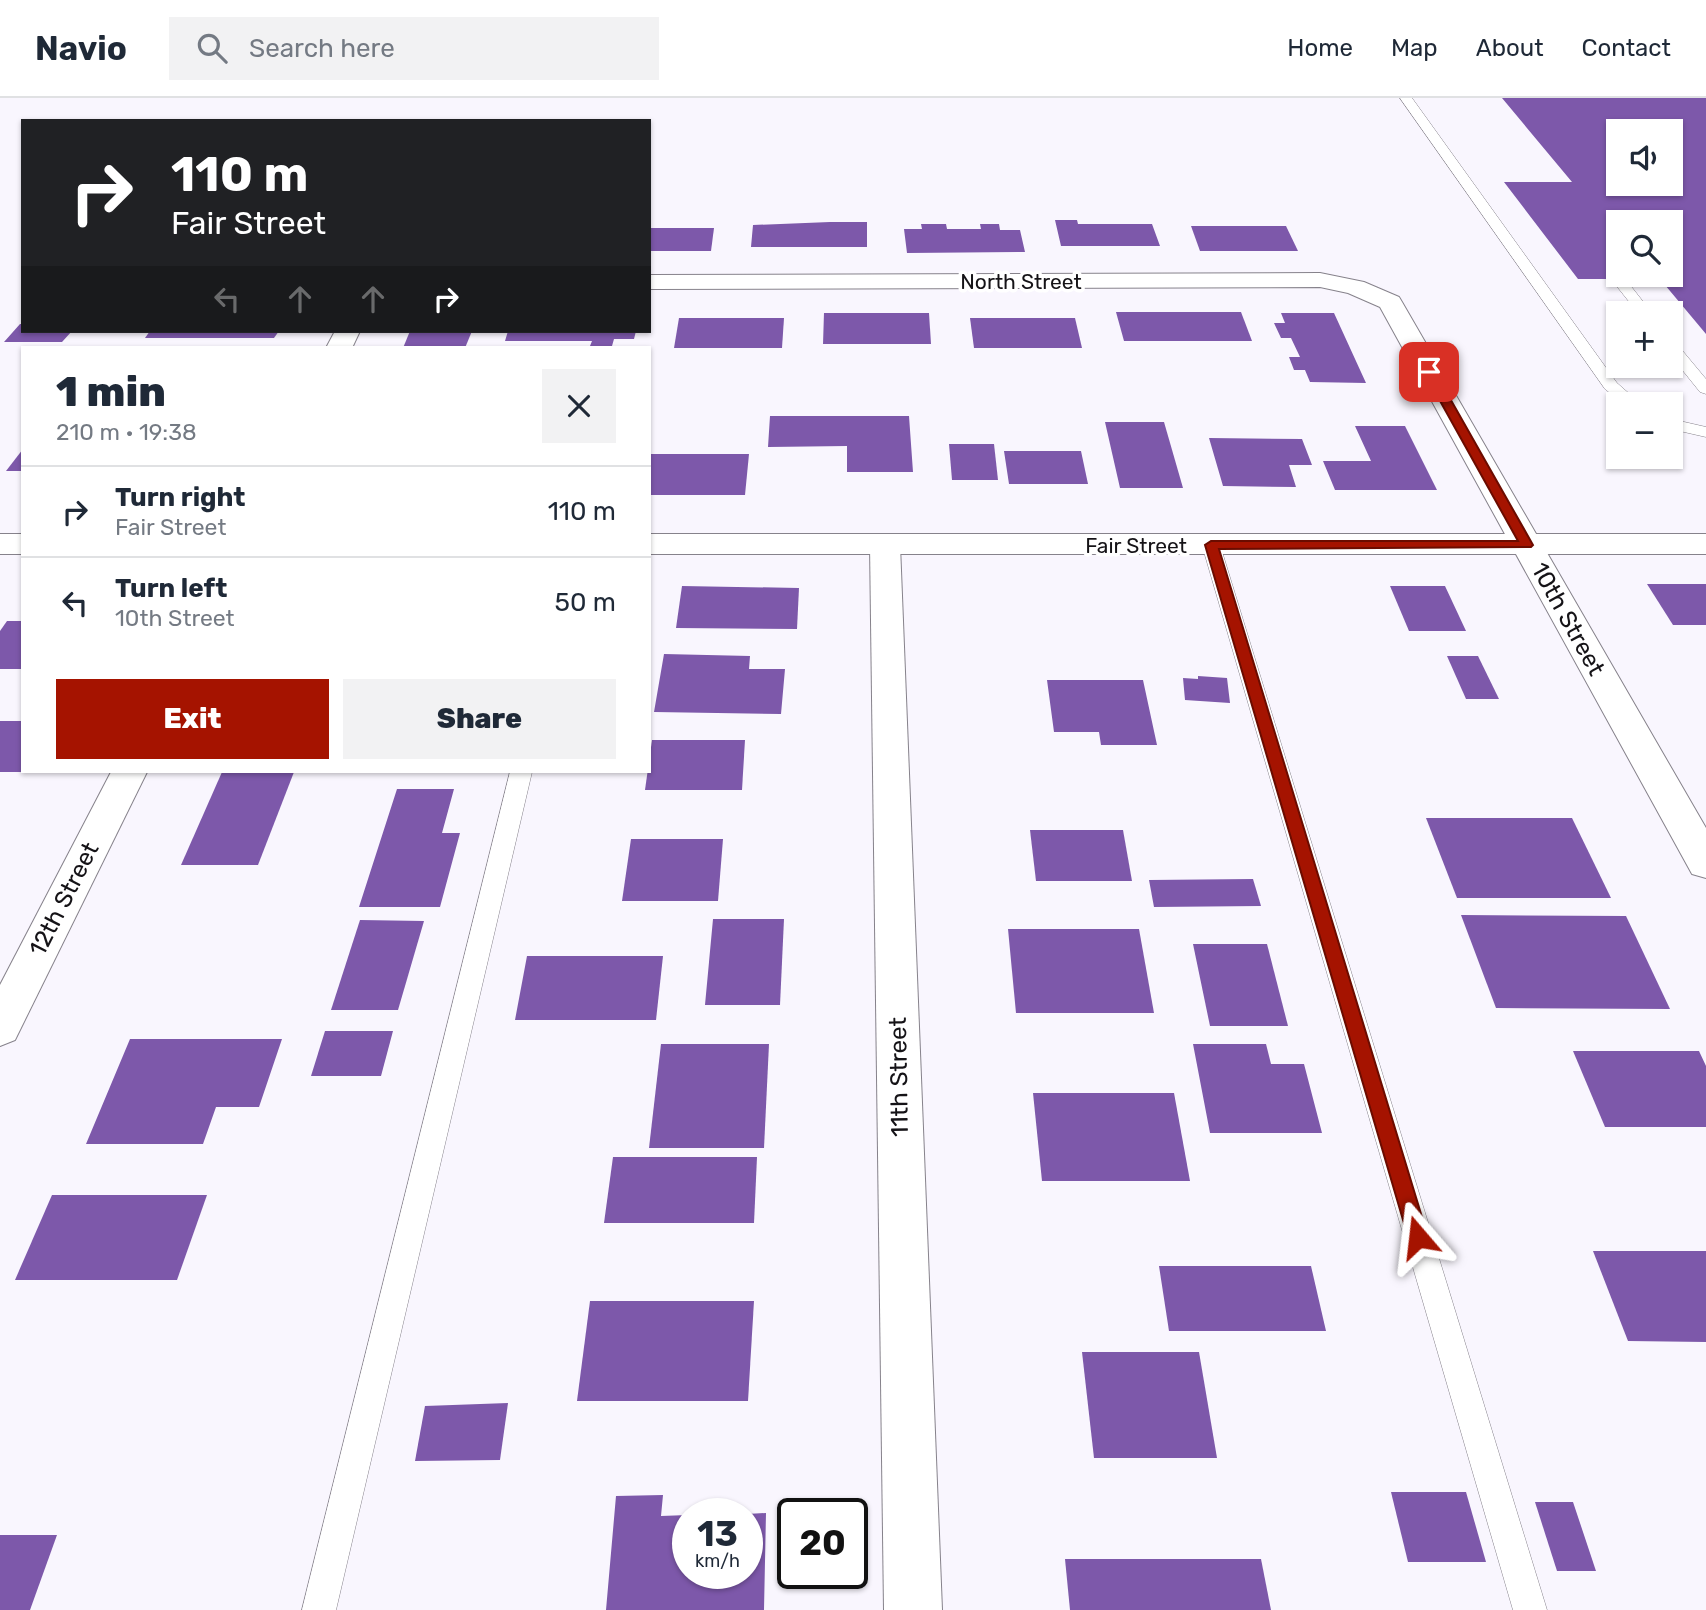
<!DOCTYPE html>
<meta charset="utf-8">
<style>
:root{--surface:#fff;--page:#f2f2f3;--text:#1f2937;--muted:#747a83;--line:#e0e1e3;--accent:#a51300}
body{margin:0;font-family:Rubik,sans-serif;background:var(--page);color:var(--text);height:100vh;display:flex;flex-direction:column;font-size:26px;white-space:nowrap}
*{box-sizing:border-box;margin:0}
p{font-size:23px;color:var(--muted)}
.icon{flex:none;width:38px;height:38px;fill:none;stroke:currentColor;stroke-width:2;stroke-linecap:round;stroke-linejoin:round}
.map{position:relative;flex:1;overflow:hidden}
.panel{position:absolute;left:21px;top:248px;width:630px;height:427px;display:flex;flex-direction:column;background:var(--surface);border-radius:0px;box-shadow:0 2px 5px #0004}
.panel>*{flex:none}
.guide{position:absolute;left:21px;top:21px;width:630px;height:214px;border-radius:0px;box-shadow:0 2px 5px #0004;background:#202124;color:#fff;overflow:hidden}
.controls{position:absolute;left:1606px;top:21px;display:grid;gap:14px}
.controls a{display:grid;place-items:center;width:77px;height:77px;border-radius:0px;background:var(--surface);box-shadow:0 2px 5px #0004;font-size:35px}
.speed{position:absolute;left:672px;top:1400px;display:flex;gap:14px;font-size:35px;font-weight:700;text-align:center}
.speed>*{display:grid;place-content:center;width:91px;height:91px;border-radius:50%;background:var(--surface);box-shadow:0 2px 5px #0004;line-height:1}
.speed small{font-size:18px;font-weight:400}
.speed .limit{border:4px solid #111;border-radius:10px;background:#fff;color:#111}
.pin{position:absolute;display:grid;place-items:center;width:60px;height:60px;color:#fff;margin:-30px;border-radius:14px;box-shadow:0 4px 10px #0006}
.me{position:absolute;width:77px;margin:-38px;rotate:343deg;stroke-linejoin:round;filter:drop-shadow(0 0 5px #0008)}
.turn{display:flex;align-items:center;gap:24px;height:147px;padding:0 35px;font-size:32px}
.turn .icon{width:91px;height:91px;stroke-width:2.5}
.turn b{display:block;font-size:49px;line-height:60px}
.lanes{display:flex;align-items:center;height:66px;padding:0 35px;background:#0003;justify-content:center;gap:35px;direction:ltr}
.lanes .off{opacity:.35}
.round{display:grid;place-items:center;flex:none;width:74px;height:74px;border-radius:0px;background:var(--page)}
.head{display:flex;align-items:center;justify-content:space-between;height:119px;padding:0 35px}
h1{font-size:42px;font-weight:800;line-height:52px}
.action{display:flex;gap:14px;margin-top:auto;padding:14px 35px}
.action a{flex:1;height:80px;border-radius:0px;background:var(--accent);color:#fff;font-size:28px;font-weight:800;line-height:80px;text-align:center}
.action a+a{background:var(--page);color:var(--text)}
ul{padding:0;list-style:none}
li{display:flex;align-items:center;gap:21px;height:91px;padding:0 35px;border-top:2px solid var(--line)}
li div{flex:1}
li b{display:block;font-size:26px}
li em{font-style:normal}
header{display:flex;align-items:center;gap:42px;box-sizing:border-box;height:98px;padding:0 35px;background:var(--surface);border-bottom:2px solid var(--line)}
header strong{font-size:33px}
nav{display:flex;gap:38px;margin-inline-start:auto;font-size:24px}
.search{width:490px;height:63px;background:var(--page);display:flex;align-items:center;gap:18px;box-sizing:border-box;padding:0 24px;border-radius:0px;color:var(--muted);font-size:26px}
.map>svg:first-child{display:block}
</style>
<header>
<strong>Navio</strong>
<div class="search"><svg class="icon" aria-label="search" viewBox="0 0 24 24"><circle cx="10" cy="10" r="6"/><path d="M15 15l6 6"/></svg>Search here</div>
<nav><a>Home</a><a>Map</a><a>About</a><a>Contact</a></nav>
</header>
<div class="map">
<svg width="1706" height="1512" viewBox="0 0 1706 1512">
<rect width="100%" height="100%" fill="#f9f6fe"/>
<g fill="#7d58aa" fill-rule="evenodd">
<path d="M1502,0H1706V236L1660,181H1578L1504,84H1572ZM1619,33H1671V86H1619ZM1619,124H1671V177H1619Z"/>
<polygon points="1055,122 1077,122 1078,126 1152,126 1160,148 1061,148"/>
<polygon points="830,124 867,124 867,149 751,149 753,127"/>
<polygon points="921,126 946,126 947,131 981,131 980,126 999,126 1000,132 1020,132 1025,154 907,155 904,131 922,131"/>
<polygon points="1191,128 1286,128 1298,153 1200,153"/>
<polygon points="649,130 714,130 711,153 649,153"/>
<polygon points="1116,214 1241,214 1252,243 1124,243"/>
<polygon points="824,215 929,215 931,246 823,246"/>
<polygon points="1281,215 1334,215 1366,285 1310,284 1305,272 1294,272 1289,259 1300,259 1291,240 1281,240 1274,225 1285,225"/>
<polygon points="679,220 784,220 782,250 674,250"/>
<polygon points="970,220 1075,220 1082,250 974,250"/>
<polygon points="20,226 23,226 23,233 72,233 62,244 4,244"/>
<polygon points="150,233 279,233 274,240 145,240"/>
<polygon points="410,233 472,233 465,250 403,250"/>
<polygon points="508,233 636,233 634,241 614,241 612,248 590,248 592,243 505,243"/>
<polygon points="770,318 909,318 913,374 847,374 847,348 768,349"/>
<polygon points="1105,324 1164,324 1183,390 1120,390"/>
<polygon points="1355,328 1405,328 1437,392 1335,392 1323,363 1371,363"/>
<polygon points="1209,340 1302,341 1312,367 1289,367 1296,389 1223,388"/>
<polygon points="949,346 994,346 998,382 952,382"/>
<polygon points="23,351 23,373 6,373"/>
<polygon points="1004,353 1081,353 1088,386 1009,386"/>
<polygon points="649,356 749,356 745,397 649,397"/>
<polygon points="1647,486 1706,486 1706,527 1673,527"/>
<polygon points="682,488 799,490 797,531 676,530"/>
<polygon points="1390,488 1445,488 1466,533 1409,533"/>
<polygon points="7,523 23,523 23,571 0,571 0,533"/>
<polygon points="664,556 750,558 749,571 785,571 781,616 654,614"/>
<polygon points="1447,558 1478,558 1499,601 1466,601"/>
<polygon points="1198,578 1227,580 1230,605 1185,602 1183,580 1198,581"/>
<polygon points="1047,582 1143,582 1157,647 1101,647 1099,634 1054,634"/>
<polygon points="0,623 23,623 21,674 0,674"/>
<polygon points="652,642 745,642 742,692 645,692"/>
<polygon points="222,674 294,674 258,767 181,767"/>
<polygon points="397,691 454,691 442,735 460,735 440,809 359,809"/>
<polygon points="1426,720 1572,720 1611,800 1457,800"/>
<polygon points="1030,732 1123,732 1132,783 1036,783"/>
<polygon points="631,741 723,741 718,803 622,803"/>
<polygon points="1253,781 1261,808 1154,809 1149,782"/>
<polygon points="1461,817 1626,818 1670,911 1496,910"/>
<polygon points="713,821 784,821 780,907 705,907"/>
<polygon points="360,822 424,823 398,912 331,912"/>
<polygon points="1008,831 1139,831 1154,915 1016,915"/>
<polygon points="1193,846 1267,846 1288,928 1210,928"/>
<polygon points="527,858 663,858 656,922 515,922"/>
<polygon points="325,933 393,933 381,978 311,978"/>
<polygon points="130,941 282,941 259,1009 216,1009 203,1046 86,1046"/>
<polygon points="661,946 769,946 764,1050 649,1050"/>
<polygon points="1193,946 1266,946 1271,966 1304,966 1322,1035 1210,1035"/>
<polygon points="1573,953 1699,953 1706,968 1706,1029 1605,1029"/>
<polygon points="1033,995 1174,995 1190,1083 1042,1083"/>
<polygon points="613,1059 757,1059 754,1125 604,1125"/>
<polygon points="52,1097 207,1097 177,1182 15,1182"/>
<polygon points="1593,1153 1706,1153 1706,1244 1628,1243"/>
<polygon points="1159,1168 1311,1168 1326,1233 1169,1233"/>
<polygon points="590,1203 754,1203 748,1303 577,1303"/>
<polygon points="1082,1254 1199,1254 1217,1360 1094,1360"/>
<polygon points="508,1305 500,1362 415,1363 425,1308"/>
<polygon points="1391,1394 1466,1394 1486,1464 1408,1464"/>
<polygon points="663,1397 661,1418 688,1417 688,1475 747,1475 747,1416 766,1415 764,1512 606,1512 616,1398"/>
<polygon points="1535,1404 1573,1404 1596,1473 1557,1473"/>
<polygon points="0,1437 57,1437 30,1512 0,1512"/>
<polygon points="1065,1461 1261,1461 1271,1512 1070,1512"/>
</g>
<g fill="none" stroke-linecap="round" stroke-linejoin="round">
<g stroke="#86828b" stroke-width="1">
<g id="service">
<polygon points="1400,0 1412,0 1617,285 1641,306 1624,306 1605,291"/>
<polygon points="1618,177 1623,178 1652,215 1638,215 1611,181"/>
<polygon points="1671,244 1676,245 1706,281 1706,296 1700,294 1671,258"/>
<polygon points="1671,321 1706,329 1706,339 1671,331"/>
<polygon points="1211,441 1220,447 1547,1512 1513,1512 1202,447"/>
<polygon points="510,674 532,674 336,1512 302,1512"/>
</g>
</g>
<g stroke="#86828b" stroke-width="2">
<g id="minor">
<polygon points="1320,175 1364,184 1399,199 1402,204 1706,730 1706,780 1692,776 1380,209 1348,195 1320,189 649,191 649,177"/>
<polygon points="335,233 360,233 352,250 326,250"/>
<polygon points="885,437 896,440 900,447 942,1512 884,1512 870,447 874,440"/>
<polygon points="111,674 147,674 15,942 0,948 0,887"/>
</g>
</g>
<g stroke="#86828b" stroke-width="2">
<g id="tertiary">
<rect x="0" y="436" width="23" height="20"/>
<rect x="649" y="436" width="1057" height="20"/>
</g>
</g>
<use href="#service" fill="#fff" fill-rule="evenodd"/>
<use href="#minor" fill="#fff" fill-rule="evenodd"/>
<use href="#tertiary" fill="#fff" fill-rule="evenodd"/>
</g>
<polygon fill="#a51300" stroke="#6b0c00" stroke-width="2" points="1429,271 1435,274 1533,447 1531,449 1219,451 1428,1139 1425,1146 1418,1149 1411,1146 1408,1139 1205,447 1211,443 1518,443 1424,274"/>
<g text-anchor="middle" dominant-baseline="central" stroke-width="7" stroke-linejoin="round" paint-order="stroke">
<g font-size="21" fill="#151317" stroke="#fff">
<text x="1021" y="183">North Street</text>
<text x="1136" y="447">Fair Street</text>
</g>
<g font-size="24" fill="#151317" stroke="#fff">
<text transform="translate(1568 521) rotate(61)">10th Street</text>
<text transform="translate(64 801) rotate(-63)">12th Street</text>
<text transform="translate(899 979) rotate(-91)">11th Street</text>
</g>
</g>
</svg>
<div class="controls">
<a><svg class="icon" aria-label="sound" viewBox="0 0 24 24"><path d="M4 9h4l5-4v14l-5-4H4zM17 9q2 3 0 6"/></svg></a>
<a><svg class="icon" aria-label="search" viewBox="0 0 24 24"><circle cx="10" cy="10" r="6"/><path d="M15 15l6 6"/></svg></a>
<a>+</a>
<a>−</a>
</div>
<div class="speed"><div>13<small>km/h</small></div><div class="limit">20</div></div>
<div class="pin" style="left:1429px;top:274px;background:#d93025"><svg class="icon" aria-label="arrive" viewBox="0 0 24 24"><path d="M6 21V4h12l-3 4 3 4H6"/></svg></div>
<svg class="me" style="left:1418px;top:1139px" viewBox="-20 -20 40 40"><path d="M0-17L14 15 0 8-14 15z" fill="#a51300" stroke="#fff" stroke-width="4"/></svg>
<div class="guide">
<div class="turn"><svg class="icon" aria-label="right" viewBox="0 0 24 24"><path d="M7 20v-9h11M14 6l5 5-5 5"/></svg><div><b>110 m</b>Fair Street</div></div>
<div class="lanes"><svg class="icon off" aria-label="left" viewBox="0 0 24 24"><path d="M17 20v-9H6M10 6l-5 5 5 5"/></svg><svg class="icon off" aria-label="ahead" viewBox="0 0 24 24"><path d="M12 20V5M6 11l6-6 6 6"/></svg><svg class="icon off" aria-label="ahead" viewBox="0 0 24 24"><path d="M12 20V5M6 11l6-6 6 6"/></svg><svg class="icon" aria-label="right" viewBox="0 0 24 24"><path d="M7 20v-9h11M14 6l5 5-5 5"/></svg></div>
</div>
<section class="panel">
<div class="head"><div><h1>1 min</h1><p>210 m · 19:38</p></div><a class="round"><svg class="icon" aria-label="close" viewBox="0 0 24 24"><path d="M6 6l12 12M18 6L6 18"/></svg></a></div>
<ul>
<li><svg class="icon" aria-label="right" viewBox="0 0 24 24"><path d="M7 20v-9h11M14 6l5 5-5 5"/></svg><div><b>Turn right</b><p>Fair Street</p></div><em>110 m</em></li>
<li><svg class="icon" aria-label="left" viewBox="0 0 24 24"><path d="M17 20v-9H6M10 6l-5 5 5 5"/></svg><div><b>Turn left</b><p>10th Street</p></div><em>50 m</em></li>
</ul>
<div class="action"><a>Exit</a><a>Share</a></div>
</section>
</div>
